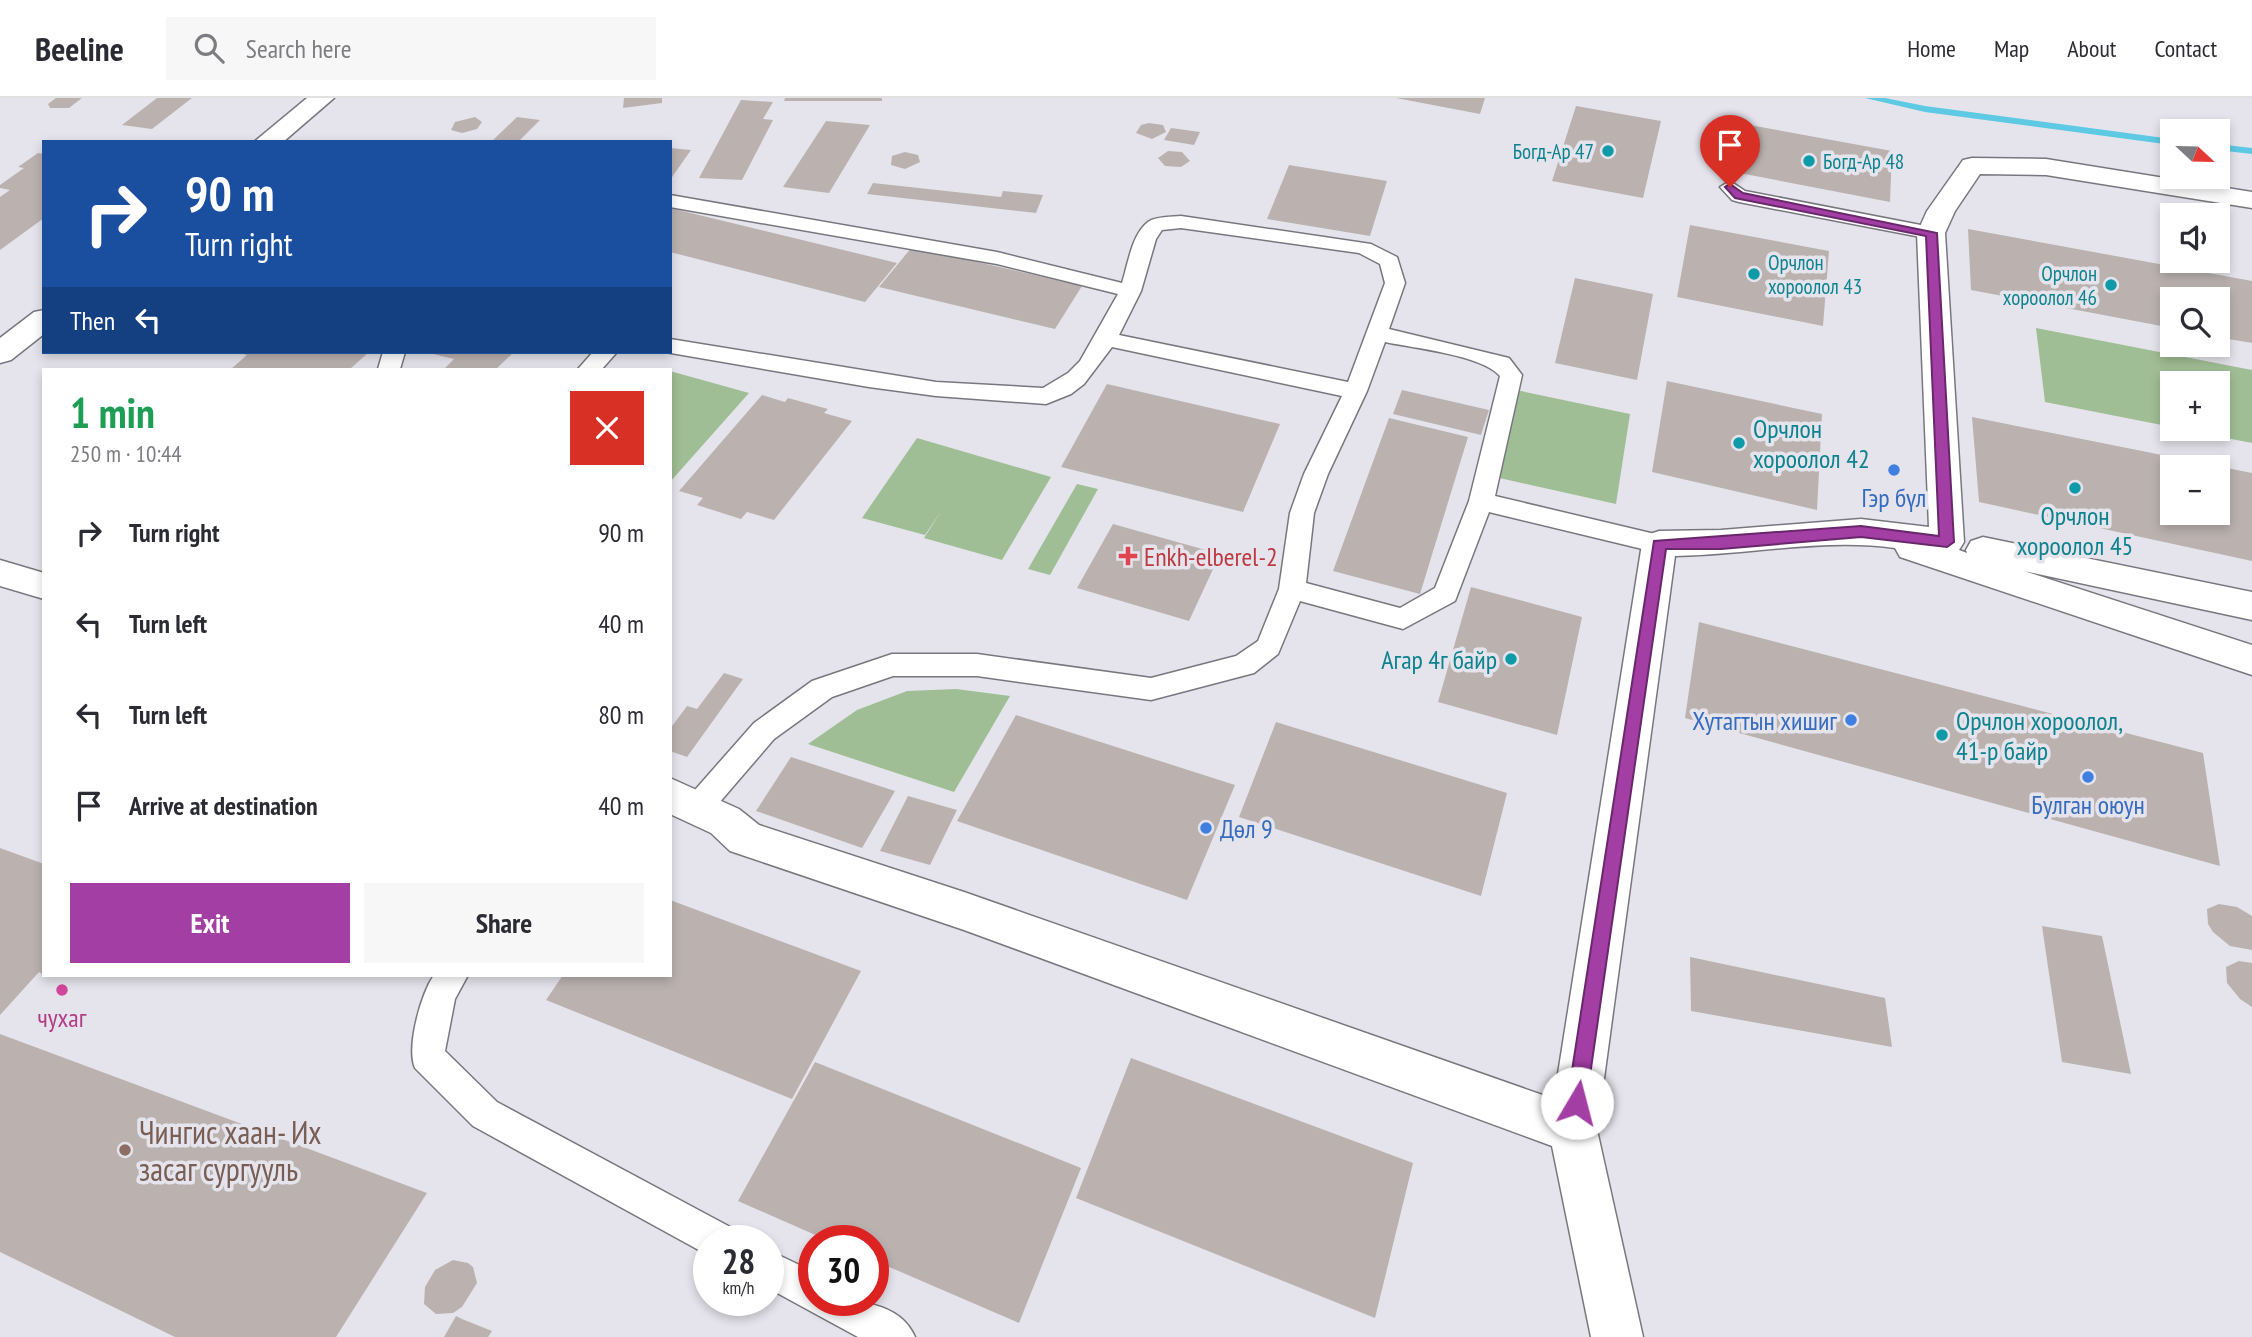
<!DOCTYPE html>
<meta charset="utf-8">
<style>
:root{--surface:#fff;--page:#f7f7f7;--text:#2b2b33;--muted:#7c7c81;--line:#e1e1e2;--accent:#a23ea4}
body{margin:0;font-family:"PT Sans Narrow",sans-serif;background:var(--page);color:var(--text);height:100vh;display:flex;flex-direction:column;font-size:26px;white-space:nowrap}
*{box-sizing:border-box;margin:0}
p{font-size:23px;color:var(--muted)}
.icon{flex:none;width:38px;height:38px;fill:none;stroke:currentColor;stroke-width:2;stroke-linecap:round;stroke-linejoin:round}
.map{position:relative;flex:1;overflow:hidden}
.details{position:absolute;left:42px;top:270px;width:630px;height:609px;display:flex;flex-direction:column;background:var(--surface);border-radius:0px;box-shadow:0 4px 10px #0003}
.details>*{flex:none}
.guide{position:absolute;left:42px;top:42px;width:630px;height:214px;border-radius:0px;box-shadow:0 4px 10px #0003;background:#1a4fa0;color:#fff;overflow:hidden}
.needle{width:46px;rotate:112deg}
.fabs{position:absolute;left:2160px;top:21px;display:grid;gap:14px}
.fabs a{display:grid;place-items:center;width:70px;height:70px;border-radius:0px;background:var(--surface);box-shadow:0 4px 10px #0003;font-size:35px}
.speed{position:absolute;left:693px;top:1127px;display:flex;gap:14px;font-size:35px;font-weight:700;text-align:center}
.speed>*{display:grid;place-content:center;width:91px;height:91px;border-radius:50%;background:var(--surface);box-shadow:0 4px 10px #0003;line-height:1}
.speed small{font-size:18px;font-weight:400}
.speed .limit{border:10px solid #d22;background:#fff;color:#111}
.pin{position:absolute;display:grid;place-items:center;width:60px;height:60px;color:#fff;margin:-72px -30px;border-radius:50% 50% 50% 0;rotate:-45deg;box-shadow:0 0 7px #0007}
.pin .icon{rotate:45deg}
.me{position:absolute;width:77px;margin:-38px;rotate:8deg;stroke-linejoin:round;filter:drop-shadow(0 0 5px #0008)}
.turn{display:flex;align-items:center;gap:24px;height:147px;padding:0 28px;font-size:32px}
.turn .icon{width:91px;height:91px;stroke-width:2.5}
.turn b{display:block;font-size:49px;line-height:60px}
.then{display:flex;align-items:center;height:66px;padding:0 28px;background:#0003;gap:14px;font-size:26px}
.round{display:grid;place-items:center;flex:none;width:74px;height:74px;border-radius:0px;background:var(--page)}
.summary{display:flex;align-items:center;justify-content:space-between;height:119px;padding:0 28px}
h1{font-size:42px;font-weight:600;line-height:52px;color:#1e9e55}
.button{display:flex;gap:14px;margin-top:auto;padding:14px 28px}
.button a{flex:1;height:80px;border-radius:0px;background:var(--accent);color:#fff;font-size:28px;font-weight:600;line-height:80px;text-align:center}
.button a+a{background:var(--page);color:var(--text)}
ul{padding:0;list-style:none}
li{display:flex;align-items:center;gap:21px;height:91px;padding:0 28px}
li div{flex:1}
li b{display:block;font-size:26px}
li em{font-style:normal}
header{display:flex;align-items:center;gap:42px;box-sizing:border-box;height:98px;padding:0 35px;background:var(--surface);border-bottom:2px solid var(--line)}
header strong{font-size:33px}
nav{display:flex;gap:38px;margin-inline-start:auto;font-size:24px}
.search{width:490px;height:63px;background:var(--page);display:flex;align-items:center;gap:18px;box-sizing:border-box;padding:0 24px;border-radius:0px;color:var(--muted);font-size:26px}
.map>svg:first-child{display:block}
</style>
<header>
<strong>Beeline</strong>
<div class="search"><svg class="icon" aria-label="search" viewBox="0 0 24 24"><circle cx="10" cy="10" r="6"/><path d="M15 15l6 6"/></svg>Search here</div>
<nav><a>Home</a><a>Map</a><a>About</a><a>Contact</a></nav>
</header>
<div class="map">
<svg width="2252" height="1239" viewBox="0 0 2252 1239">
<rect width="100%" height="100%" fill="#e5e4ec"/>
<g fill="#a0be95">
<polygon points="2036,230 2252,272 2252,345 2180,331 2217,331 2217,285 2172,285 2172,329 2045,304"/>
<polygon points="670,273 749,295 670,384"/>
<polygon points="1516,292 1630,316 1616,406 1495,379"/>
<polygon points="917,340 1051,379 1002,462 924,440 942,412 925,437 862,420"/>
<polygon points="1077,386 1098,391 1050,477 1028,471"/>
<polygon points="956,591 1010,598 954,694 808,646 857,612 907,593"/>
</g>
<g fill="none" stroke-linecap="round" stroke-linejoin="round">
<g fill="#5dc9e2" fill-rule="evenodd">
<polygon points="1865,0 1885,0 1925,8 2172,41 2172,47 1925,14"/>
<polygon points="2217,46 2252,50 2252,56 2217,52"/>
</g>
</g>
<g fill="#bbb2b0" fill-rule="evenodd">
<polygon points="56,0 82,0 69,10 50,10 48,6"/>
<polygon points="157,0 192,0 152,31 122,27"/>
<polygon points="624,0 662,0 662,5 623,10"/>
<polygon points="785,0 882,0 882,3 784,3"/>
<polygon points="1396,0 1485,0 1480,16"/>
<polygon points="741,2 773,4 763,21 773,22 742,82 699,80"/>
<polygon points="1576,8 1661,23 1643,100 1552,83"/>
<polygon points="475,19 482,24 477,31 462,35 451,32 455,24"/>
<polygon points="517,19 540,22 518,44 492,43"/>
<polygon points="826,23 870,27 829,95 783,89"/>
<polygon points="1733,24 1892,53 1890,104 1724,72"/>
<polygon points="1149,25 1163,27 1166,34 1152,41 1136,35 1141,27"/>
<polygon points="1171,30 1200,34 1194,47 1164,42"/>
<polygon points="670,50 691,52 670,82"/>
<polygon points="1168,53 1182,54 1190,63 1181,69 1165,68 1158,60"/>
<polygon points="905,54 918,57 920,64 905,71 891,67 892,58"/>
<polygon points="38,55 44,56 44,120 0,152 0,99 10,92 0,90 0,87 24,70 18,69"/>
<polygon points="1289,67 1387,83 1370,138 1267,121"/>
<polygon points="873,85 1001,99 1003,93 1043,97 1036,115 867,96"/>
<polygon points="670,110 897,165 865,204 670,154"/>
<polygon points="1690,127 1829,153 1823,228 1677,199"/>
<polygon points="1968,131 2252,183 2252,245 2217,239 2217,201 2172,201 2172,230 1971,192"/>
<polygon points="912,149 1082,188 1055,231 879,189"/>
<polygon points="1575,180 1653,196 1637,282 1555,265"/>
<polygon points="369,254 350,271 231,271 247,257 236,254"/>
<polygon points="514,254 496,271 444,271 454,261 429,255"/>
<polygon points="1667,283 1822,316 1817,412 1652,374"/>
<polygon points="1107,286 1280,326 1243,414 1061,369"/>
<polygon points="1402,292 1489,312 1481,337 1393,316"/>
<polygon points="762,297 785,304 788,300 828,311 824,315 852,323 774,422 747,414 741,421 697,407 703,400 679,393"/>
<path d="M1972,319L2252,375V463L1979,404ZM2172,369H2217V415H2172Z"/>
<polygon points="1389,320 1468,339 1420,496 1333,473"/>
<polygon points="1113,426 1220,456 1189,523 1077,490"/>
<polygon points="1471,489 1582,519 1557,637 1438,604"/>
<polygon points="1699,524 2203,655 2220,768 1685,620"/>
<polygon points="724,575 743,581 687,659 670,653 670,631 687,608 697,611"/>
<polygon points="1016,617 1235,687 1187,802 957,723"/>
<polygon points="1276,624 1507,695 1481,798 1239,719"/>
<polygon points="791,659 895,693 862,750 756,713"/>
<polygon points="908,698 957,712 930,767 880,753"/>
<polygon points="0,750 44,766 44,877 39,874 0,917"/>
<polygon points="670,802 861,873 792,1001 546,902 563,877 670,877"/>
<polygon points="2219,806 2237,809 2252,818 2252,852 2230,848 2213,834 2208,826 2207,811"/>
<polygon points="2042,828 2102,838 2131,976 2062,964"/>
<polygon points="1690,859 1885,900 1892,949 1691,913"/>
<polygon points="2239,863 2252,865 2252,909 2240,901 2227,885 2226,869"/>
<polygon points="0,936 427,1095 336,1239 175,1239 0,1154"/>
<polygon points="1131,960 1413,1065 1375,1220 1076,1100"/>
<polygon points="815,964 1081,1070 1019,1225 873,1162 873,1143 829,1143 738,1103"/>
<polygon points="453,1162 468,1165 473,1169 477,1185 462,1209 453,1215 436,1216 424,1206 425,1189 435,1172"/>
<polygon points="456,1218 462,1221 492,1233 488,1239 444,1239"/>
</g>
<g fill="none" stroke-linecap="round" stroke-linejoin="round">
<g stroke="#78777f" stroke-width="3">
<g id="service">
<polygon points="1730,83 1745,93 1931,129 1941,135 1931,141 1739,104 1732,102 1720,89"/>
<path d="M670,97L997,154L1122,185C1128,166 1132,136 1148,124C1156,118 1172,119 1181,118L1371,146L1397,159L1405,185L1389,231L1509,260L1522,277L1495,398L1659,437L1668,440L1672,446L1668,452L1659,455L1489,414L1455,503L1403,531L1300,503L1278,556L1254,575L1151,602L977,578H893L832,599L774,641L707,719L697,723L687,719L682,710L687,701L754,625L812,583L892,556H977L1151,580L1236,558L1258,543L1279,491L1290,415L1304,376L1342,298L1112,249L1084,286L1071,296L1046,306L936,298L869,289L665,254H670V241L936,284L1043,290L1068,275L1080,263L1118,196L997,166L670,109ZM1181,130L1359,155L1380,166L1385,185L1348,284L1119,237L1141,193L1156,141L1162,132ZM1385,244C1413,250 1482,257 1500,278L1469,403L1435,490L1400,510L1306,485L1314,415L1328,376L1367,293Z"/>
<polygon points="383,254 405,254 400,271 378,271"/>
<polygon points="593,254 617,254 602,271 578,271"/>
<path d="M434,877H468L455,901L445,953L497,1004L732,1130L737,1143H709V1157L706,1156L473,1028L415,970C406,949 421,896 434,877Z"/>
<path d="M768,1152L814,1174V1202C849,1202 899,1201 915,1239H858L768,1190Z"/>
</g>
</g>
<g stroke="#78777f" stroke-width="3">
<g id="minor">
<path d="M1972,60L2046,61L2252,94V110L2046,77L1980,76L1955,113L1945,135L1964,444L1959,452L1967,455L1966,452L1971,443L1983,439L2252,494V522L2024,473L2252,547V577L1900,459L1895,450C1823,440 1747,457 1675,458L1597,1032L1643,1239H1591L1552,1048L964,832L730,753L711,735L670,716V680L739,711L759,727L964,794L1554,1001L1642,446L1647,437L1659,433L1721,432L1861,421L1929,429L1917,135L1927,113L1963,62Z"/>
<polygon points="0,462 44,475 44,501 0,488"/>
</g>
</g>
<g stroke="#78777f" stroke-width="3">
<g id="secondary">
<polygon points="307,0 334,0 283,44 254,44"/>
<polygon points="44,212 44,236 11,262 0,265 0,240 34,214"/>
</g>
</g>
<use href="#service" fill="#fff" fill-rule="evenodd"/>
<use href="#minor" fill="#fff" fill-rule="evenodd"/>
<use href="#secondary" fill="#fff" fill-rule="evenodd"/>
</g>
<polygon fill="#a23ea4" stroke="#69286b" stroke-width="2" points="1730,86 1743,95 1937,135 1954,444 1947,449 1861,439 1721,451 1666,451 1586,1005 1583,1012 1577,1014 1570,1012 1567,1005 1654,443 1861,428 1939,438 1926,138 1735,100 1725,89"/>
<g fill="#0f9aa8" stroke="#e5e4ec" stroke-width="2.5">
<circle cx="1608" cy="53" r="7"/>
<circle cx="1809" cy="63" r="7"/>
<circle cx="1754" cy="176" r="7"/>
<circle cx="2111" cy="187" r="7"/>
<circle cx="1739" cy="345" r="7"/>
<circle cx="2075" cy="390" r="7"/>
<circle cx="1511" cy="561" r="7"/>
<circle cx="1942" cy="637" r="7"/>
</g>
<g fill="#3f7fe0" stroke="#e5e4ec" stroke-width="2.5">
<circle cx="1894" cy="372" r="7"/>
<circle cx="1851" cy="622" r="7"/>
<circle cx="2088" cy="679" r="7"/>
<circle cx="1206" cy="730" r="7"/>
</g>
<path fill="#e0444e" stroke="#e5e4ec" stroke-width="2.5" d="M1124.5 447.5h7v7h7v7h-7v7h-7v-7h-7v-7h7z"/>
<circle fill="#d1479c" stroke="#e5e4ec" stroke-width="2.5" cx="62" cy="892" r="7"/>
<circle fill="#8d6e63" stroke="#e5e4ec" stroke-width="2.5" cx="125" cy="1052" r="7"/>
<g text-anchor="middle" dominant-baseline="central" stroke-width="7" stroke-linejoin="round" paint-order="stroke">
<g font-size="21" fill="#0d838f" stroke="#e5e4ec" text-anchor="end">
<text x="1594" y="53">Богд-Ар 47</text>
<text x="1823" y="63" text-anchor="start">Богд-Ар 48</text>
<text x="1768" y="164" text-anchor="start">Орчлон<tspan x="1768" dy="24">хороолол 43</tspan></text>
<text x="2097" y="175">Орчлон<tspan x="2097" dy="24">хороолол 46</tspan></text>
</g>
<g font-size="26" fill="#0d838f" stroke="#e5e4ec" text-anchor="start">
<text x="1753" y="330">Орчлон<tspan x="1753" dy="30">хороолол 42</tspan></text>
<text x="2075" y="417" text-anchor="middle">Орчлон<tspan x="2075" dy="30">хороолол 45</tspan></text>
<text x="1497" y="561" text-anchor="end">Агар 4г байр</text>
<text x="1956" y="622">Орчлон хороолол,<tspan x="1956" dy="30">41-р байр</tspan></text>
</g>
<g font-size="26" fill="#366cbe" stroke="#e5e4ec">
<text x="1894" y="399">Гэр бүл</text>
<text x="1837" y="622" text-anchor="end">Хутагтын хишиг</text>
<text x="2088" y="706">Булган оюун</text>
<text x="1220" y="730" text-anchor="start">Дөл 9</text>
</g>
<g font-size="26" fill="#be3a42" stroke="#e5e4ec" text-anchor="start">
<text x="1144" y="458">Enkh-elberel-2</text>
</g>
<g font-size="26" fill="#b23c85" stroke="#e5e4ec">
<text x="62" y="919">чухаг</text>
</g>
<g font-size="32" fill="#785e54" stroke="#e5e4ec" text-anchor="start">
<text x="139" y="1034">Чингис хаан- Их<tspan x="139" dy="37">засаг сургууль</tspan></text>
</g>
</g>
</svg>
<div class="fabs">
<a><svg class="needle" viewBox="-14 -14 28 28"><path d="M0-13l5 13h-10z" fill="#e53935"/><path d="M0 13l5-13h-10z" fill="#7c7c81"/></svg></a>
<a><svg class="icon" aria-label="sound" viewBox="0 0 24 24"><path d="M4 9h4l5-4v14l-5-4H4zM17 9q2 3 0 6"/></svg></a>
<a><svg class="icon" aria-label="search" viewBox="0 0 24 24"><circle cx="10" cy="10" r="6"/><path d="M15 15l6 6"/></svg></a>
<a>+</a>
<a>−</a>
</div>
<div class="speed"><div>28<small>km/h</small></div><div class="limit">30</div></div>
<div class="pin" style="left:1730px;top:89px;background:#d93025"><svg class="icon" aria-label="arrive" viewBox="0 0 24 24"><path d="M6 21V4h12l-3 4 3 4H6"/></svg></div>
<svg class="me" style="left:1577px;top:1005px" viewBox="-20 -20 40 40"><circle r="19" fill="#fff"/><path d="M0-13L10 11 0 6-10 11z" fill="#a23ea4"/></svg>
<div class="guide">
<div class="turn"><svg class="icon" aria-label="right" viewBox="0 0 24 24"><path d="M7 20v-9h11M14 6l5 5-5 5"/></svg><div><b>90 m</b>Turn right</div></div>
<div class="then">Then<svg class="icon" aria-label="left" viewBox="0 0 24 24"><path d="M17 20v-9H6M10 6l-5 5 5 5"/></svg></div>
</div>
<section class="details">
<div class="summary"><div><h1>1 min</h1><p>250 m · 10:44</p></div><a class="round" style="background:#d93025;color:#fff"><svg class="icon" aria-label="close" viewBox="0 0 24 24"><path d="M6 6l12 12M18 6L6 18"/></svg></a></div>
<ul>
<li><svg class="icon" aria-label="right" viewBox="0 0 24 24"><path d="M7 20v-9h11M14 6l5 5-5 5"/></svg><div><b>Turn right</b></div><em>90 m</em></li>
<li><svg class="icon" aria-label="left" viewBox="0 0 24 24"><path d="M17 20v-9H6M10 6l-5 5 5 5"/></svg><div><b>Turn left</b></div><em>40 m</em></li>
<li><svg class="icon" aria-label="left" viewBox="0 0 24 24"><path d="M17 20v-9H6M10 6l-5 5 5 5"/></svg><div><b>Turn left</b></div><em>80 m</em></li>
<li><svg class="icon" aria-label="arrive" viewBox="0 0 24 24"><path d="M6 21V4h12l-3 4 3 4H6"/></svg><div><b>Arrive at destination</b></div><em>40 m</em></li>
</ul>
<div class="button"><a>Exit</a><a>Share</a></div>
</section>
</div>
